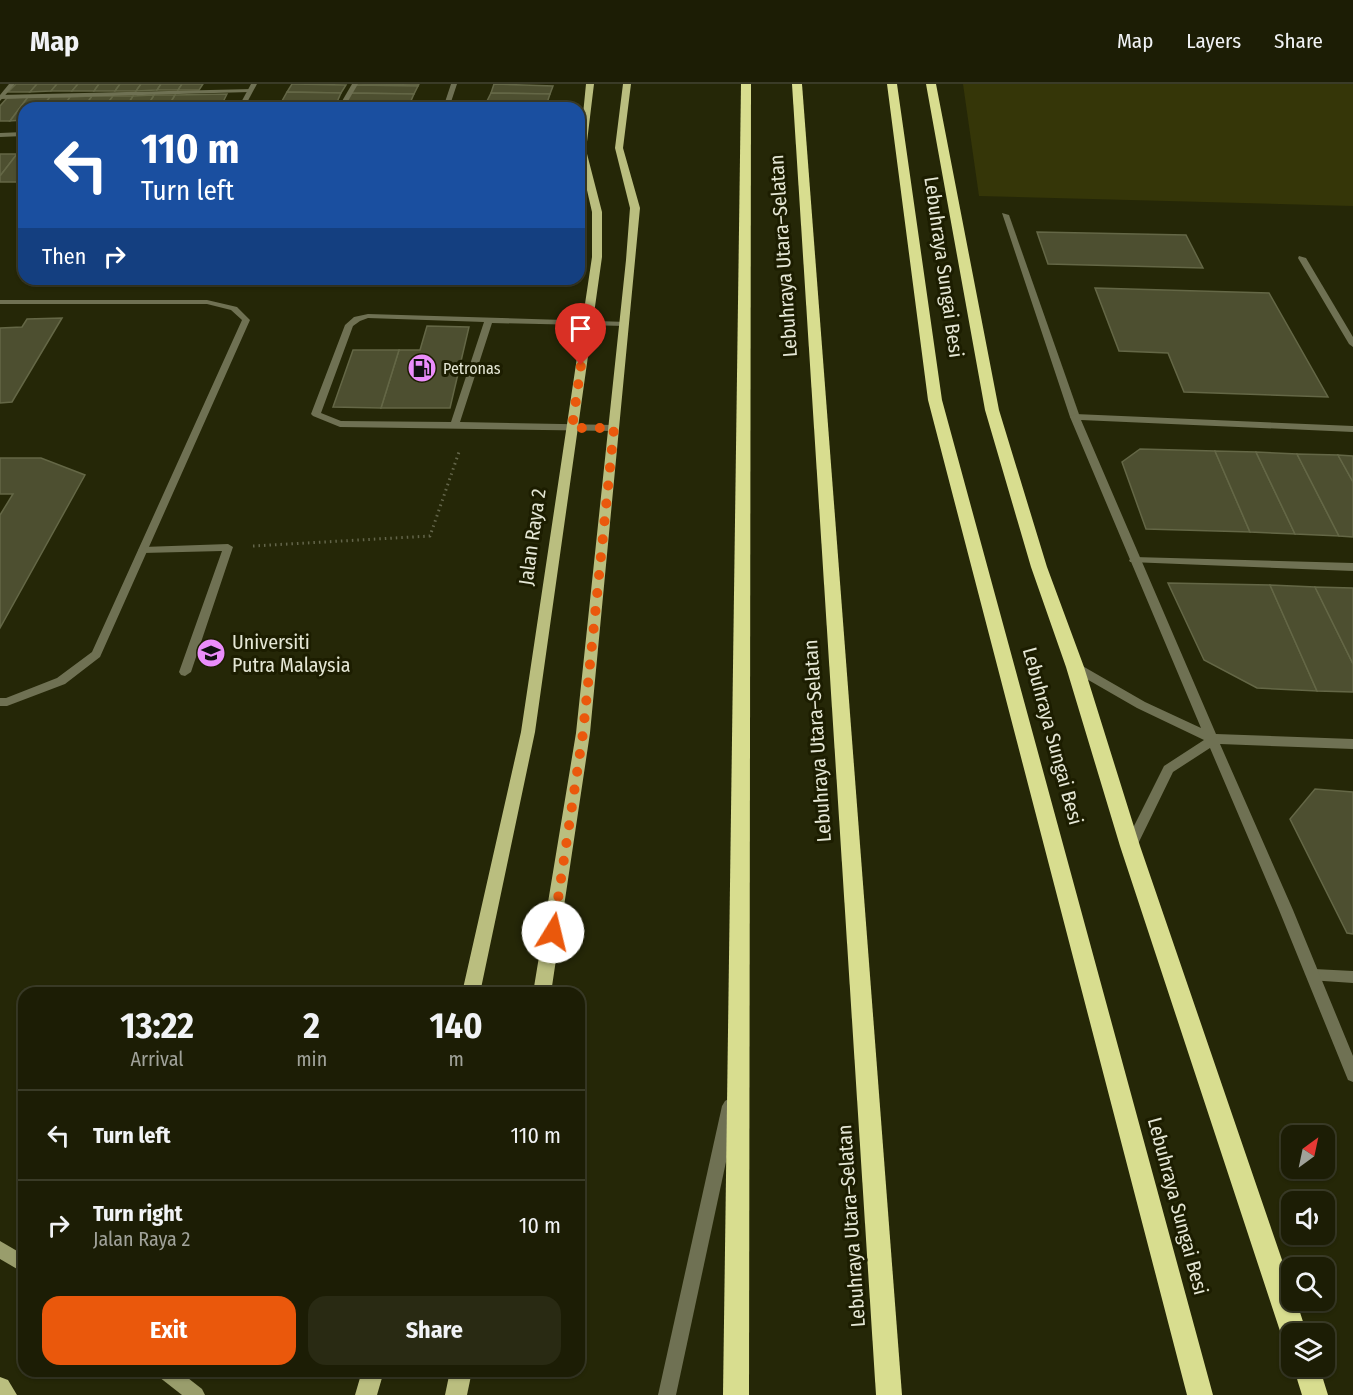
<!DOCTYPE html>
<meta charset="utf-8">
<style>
:root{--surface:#1c1d05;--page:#292a13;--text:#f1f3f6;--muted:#a0a29a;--line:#3a3b27;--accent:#ea580c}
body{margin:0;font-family:"Fira Sans Condensed",sans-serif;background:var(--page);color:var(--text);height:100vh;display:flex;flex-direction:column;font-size:22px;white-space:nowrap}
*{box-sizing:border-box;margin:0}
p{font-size:20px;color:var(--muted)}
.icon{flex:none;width:33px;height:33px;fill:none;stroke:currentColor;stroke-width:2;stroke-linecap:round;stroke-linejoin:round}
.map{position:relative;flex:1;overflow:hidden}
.panel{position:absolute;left:18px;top:903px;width:567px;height:390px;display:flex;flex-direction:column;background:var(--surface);border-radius:18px;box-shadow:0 2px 4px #0004,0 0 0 2px var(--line)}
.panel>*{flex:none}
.hud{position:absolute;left:18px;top:18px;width:567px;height:183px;border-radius:18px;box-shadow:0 2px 4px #0004,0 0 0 2px var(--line);background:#1a4fa0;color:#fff;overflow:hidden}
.needle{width:39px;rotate:33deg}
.tools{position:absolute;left:1281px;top:1041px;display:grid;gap:12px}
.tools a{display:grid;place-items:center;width:54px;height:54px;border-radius:12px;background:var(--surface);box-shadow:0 2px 4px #0004,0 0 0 2px var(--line);font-size:30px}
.pin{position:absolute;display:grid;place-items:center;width:51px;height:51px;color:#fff;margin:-62px -26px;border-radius:50% 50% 50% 0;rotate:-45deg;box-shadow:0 0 6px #0007}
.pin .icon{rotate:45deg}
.me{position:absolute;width:66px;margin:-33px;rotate:9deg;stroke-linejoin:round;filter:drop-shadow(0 0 4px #0008)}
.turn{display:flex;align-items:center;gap:21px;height:126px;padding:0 24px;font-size:27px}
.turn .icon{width:78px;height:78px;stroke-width:2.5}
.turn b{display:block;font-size:42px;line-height:51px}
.then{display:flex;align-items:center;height:57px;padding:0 24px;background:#0003;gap:12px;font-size:22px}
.eta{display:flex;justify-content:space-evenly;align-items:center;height:102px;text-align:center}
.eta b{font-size:36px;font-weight:700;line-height:42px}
.action{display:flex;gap:12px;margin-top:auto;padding:12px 24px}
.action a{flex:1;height:69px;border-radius:18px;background:var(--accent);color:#fff;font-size:24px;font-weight:700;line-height:69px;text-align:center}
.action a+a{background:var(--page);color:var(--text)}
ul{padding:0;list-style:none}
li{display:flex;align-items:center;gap:18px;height:90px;padding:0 24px;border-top:2px solid var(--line)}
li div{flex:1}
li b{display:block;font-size:22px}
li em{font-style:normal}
header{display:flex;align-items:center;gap:36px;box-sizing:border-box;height:84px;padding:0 30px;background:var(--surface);border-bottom:2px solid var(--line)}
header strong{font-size:28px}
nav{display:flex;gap:33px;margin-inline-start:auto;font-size:21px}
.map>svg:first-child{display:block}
</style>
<header>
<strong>Map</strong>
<nav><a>Map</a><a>Layers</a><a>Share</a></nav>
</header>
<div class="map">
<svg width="1353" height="1311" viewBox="0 0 1353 1311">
<rect width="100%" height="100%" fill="#252707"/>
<polygon fill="#353608" points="963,0 1353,0 1353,122 979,112"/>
<g fill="#4d4f30" stroke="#646746" stroke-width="1.5">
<polygon points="16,0 37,0 30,8 8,8"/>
<polygon points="37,0 57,0 51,7 30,8"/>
<polygon points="57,0 78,0 72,7 51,7"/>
<polygon points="78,0 99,0 94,7 72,7"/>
<polygon points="99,0 120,0 115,7 94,7"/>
<polygon points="120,0 141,0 136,7 115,7"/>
<polygon points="141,0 161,0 157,6 136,7"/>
<polygon points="161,0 182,0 178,6 157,6"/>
<polygon points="182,0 203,0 199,6 178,6"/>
<polygon points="292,0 293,0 346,1 341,9 287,8"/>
<polygon points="356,0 419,0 418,2"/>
<polygon points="494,0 553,2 550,10 491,9"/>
<polygon points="356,1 418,2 414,10 350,9"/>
<polygon points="287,8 341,9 337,18 282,17"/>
<polygon points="350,9 414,10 410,19 346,17"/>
<polygon points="491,9 550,10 547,19 487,17"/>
<polygon points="227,10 220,24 167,24 175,11"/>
<polygon points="154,11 175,11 167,24 146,24"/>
<polygon points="154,11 146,24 125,24 133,12"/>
<polygon points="92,12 113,12 104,24 83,24"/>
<polygon points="92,12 83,24 62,24 70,13"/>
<polygon points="113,12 133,12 125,24 104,24"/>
<polygon points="28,13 10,37 0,37 0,22 7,14"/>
<polygon points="28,13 50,13 41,24 24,24 24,36 10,37"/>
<polygon points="50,13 70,13 62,24 41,24"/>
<polygon points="282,17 337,18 333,24 277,24"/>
<polygon points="346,17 410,19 407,24 342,24"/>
<polygon points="487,17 547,19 545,24 484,24"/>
<polygon points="0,70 17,70 0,92"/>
<polygon points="17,70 24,70 24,91 19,98 0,98 0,92"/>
<polygon points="1037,148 1186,151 1203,184 1048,180"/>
<polygon points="1095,204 1269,209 1328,313 1184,308 1168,269 1119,267"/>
<polygon points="62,234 12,318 0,319 0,244 22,243 27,235"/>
<polygon points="427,242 469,243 450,324 381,324 399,266 420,266"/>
<polygon points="353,266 399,266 381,324 333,323"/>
<polygon points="1140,365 1215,367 1250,448 1146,445 1122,378"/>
<polygon points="1215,367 1256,368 1295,450 1250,448"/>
<polygon points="1256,368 1297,370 1339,452 1295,450"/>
<polygon points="1297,370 1338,371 1353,398 1353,453 1339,452"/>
<polygon points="1338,371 1353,372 1353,398"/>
<polygon points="0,374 41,374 85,391 0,544 0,431 13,410 0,410"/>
<polygon points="1168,499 1270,501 1317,607 1257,604 1204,576"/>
<polygon points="1270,501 1315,503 1353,580 1353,608 1317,607"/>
<polygon points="1315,503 1353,504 1353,580"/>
<polygon points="1315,705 1353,708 1353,850 1347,849 1290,735"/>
</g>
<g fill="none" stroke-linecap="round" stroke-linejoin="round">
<polyline stroke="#63654a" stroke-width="3" stroke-dasharray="1.5 4" stroke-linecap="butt" points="253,462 430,452 459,368"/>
<g fill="#6f7153" fill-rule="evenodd">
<polygon points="352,0 358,0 344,24 338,24"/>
<polygon points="252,5 250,8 0,15 0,11"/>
<polygon points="1002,129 1009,131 1080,333 1078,335 1072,335 1070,333"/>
<polygon points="1299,172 1306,174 1353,253 1353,263 1349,260 1298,174"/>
<path d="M368,230L628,238L629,240L625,242L492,239L460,338L614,341L619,344L614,347L340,343L313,332L311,330L345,241L354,233ZM368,234L484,238L451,338L341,337L321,329L353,242L360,237Z"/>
<polygon points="228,460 233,463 191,588 185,592 181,591 179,588 222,467 143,469 138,466 143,463"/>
<polygon points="1134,473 1353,479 1353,487 1130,478 1129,476"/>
<polygon points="1314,885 1353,887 1353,899 1309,896 1307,891 1309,886"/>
<polygon points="730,1014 735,1017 738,1022 676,1311 658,1311 722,1022 725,1017"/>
</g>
<g fill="#6f7153" fill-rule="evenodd">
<polygon points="9,0 15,0 0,17 0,11"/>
<polygon points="251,0 257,0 244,24 238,24"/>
<polygon points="451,0 457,0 449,24 443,24"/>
<polygon points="24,48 24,52 0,53 0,49"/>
<polygon points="0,216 207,216 237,223 250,236 100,573 65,600 7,622 0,622 0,614 6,614 57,594 92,568 242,236 231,226 207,220 0,220"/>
<polygon points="1075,330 1353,342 1353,348 1081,336 1216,650 1353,655 1353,665 1220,660 1293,826 1353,972 1353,998 1348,996 1279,826 1210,664 1173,688 1135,766 1130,767 1125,766 1124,762 1164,682 1204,656 1137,624 1071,586 1069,583 1071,580 1079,580 1145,618 1201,644 1070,333"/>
</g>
<g fill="#999d6c" fill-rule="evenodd">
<polygon points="0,1157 24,1171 24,1189 0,1175"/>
<polygon points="156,1287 179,1287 202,1305 205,1311 182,1311 159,1293"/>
</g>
<g fill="#babe7f" fill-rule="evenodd">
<polygon points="586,0 594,0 586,66 602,128 602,173 535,648 480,909 462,909 521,648 592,173 592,128 579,71"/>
<polygon points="623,0 631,0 623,64 640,124 590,649 551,909 533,909 576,649 626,176 630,124 615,64"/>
<polygon points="362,1287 384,1287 377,1311 355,1311"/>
<polygon points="450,1287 472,1287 467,1311 445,1311"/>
<polygon points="0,1293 8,1296 17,1311 0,1311"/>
</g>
<g fill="#d8dd8f" fill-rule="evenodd">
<polygon points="741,0 751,0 749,1311 723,1311"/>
<polygon points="792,0 802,0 902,1311 876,1311"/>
<polygon points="887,0 897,0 942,316 1213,1311 1187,1311 928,316"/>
<polygon points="926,0 936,0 999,326 1047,483 1084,583 1140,762 1292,1205 1292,1216 1296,1216 1307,1250 1292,1250 1292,1262 1285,1259 1281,1250 1120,762 1066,583 1031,483 985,326"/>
<polygon points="1293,1282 1319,1282 1328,1311 1302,1311"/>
</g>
</g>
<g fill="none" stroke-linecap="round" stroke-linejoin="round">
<polyline stroke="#ea580c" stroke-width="10" stroke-dasharray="0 18" points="553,848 583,649 614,344 572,344 581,281"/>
</g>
<defs>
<g id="fuel-disc" transform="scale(1.5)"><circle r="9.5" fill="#eb8dfb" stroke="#1c1d00"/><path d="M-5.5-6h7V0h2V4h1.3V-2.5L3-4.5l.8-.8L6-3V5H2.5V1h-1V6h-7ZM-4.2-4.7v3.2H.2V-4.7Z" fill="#111"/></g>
<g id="university-disc" transform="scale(1.5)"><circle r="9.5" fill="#eb8dfb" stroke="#1c1d00"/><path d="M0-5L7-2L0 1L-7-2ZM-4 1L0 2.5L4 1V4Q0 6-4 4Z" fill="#111"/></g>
</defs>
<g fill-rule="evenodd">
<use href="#fuel-disc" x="422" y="284"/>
<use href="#university-disc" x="211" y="569"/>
</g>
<g text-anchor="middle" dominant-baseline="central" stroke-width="6" stroke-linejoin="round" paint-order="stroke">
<g font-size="16" fill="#e5e7d5" stroke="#1c1d00" text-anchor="start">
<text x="443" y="284">Petronas</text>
</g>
<g font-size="20" fill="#e5e7d5" stroke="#1c1d00">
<text transform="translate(783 172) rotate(-94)">Lebuhraya Utara–Selatan</text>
<text transform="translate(944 183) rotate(82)">Lebuhraya Sungai Besi</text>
<text transform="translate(532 453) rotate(-82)">Jalan Raya 2</text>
<text transform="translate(1053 652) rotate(75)">Lebuhraya Sungai Besi</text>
<text transform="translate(817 657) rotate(-94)">Lebuhraya Utara–Selatan</text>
<text transform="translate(1178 1122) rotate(75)">Lebuhraya Sungai Besi</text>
<text transform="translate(851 1142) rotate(-94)">Lebuhraya Utara–Selatan</text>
</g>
<g font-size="20" fill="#e5e7d5" stroke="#1c1d00" text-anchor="start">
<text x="232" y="558">Universiti<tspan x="232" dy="23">Putra Malaysia</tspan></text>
</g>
</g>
</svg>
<div class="tools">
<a><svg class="needle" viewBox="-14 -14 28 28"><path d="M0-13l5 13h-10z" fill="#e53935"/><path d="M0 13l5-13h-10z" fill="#a0a29a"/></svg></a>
<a><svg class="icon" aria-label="sound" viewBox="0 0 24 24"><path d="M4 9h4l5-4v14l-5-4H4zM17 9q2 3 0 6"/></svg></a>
<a><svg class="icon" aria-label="search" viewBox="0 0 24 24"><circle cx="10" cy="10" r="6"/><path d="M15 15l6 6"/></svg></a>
<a><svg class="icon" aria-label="layers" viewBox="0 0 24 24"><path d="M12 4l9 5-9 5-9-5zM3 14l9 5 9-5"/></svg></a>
</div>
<div class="pin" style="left:581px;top:281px;background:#d93025"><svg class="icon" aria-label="arrive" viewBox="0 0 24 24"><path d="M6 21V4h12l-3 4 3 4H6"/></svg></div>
<svg class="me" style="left:553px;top:848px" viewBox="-20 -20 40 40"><circle r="19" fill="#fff"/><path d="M0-13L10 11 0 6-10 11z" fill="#ea580c"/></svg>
<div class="hud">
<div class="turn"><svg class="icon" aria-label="left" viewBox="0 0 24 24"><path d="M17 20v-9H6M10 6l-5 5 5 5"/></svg><div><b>110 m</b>Turn left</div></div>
<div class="then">Then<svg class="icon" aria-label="right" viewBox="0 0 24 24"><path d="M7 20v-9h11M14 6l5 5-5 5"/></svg></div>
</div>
<section class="panel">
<div class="eta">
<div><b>13:22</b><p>Arrival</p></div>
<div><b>2</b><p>min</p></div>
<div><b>140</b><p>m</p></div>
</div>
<ul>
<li><svg class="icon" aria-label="left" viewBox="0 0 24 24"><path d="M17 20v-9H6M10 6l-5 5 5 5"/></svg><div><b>Turn left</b></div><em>110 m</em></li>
<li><svg class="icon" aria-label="right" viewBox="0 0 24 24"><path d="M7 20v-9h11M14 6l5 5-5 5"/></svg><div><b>Turn right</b><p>Jalan Raya 2</p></div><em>10 m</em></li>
</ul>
<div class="action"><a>Exit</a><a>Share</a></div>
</section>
</div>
